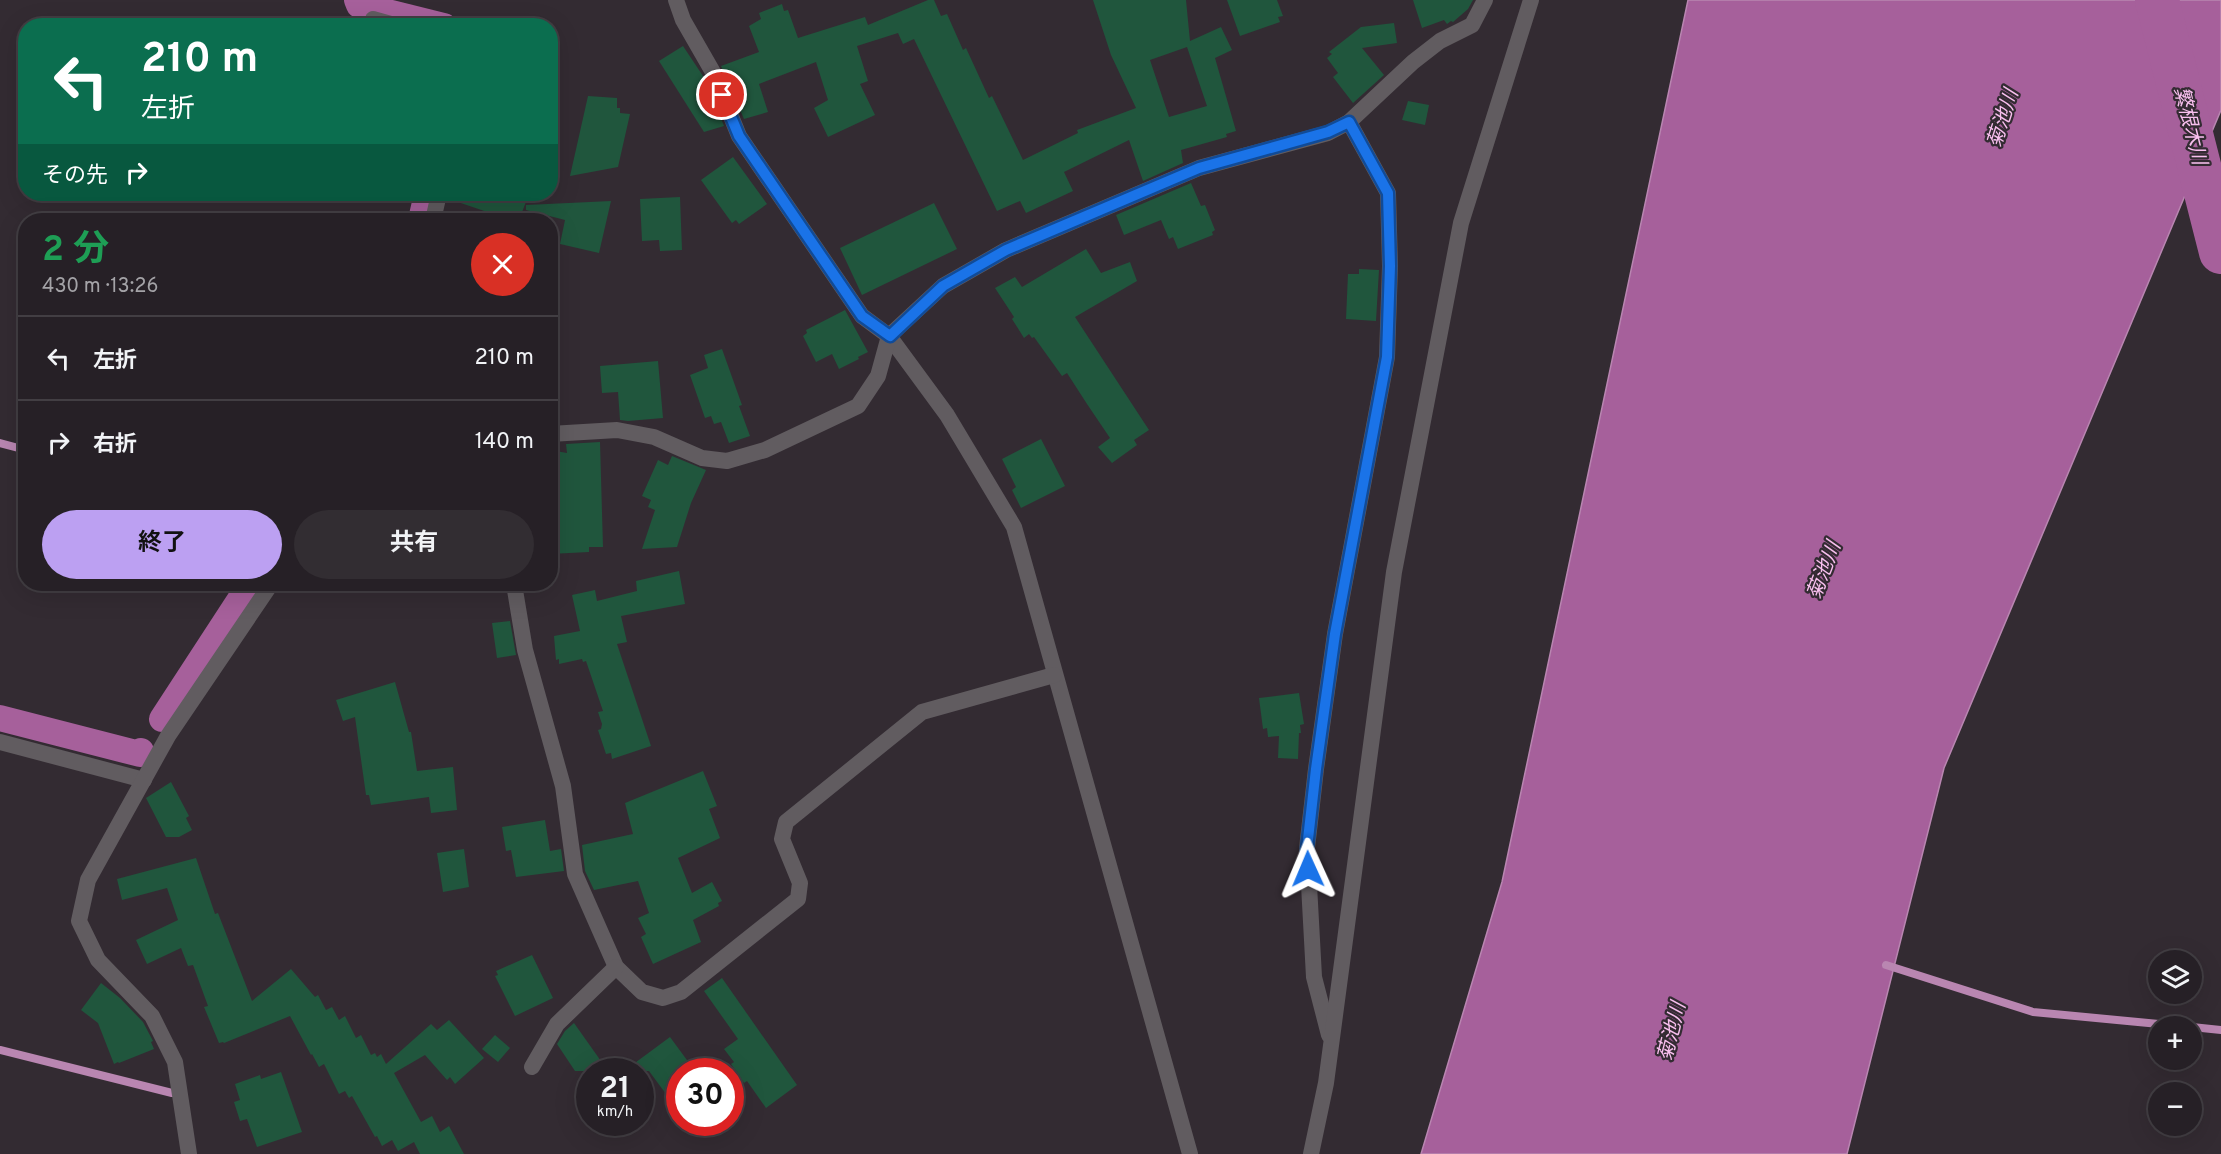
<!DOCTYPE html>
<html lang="ja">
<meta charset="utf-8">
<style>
:root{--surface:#262026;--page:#322d32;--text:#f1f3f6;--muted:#a4a3a7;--line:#423e43;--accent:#bca0f2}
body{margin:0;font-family:Overpass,"Noto Sans JP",sans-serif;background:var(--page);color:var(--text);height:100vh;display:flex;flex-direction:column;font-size:22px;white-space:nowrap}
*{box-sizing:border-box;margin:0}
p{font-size:20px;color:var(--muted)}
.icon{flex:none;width:33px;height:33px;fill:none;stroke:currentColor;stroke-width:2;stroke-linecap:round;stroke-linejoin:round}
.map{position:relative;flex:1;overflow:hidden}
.sheet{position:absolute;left:18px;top:213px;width:540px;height:378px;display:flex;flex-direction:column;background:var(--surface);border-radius:24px;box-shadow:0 6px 24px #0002,0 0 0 2px var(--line)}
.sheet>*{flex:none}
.guide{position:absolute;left:18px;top:18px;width:540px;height:183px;border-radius:24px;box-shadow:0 6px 24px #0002,0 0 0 2px var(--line);background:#0b6e4f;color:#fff;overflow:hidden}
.fabs{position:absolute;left:2148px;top:950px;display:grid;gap:12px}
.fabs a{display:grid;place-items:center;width:54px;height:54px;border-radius:50%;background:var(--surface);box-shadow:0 6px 24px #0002,0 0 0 2px var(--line);font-size:30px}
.speed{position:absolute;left:576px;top:1058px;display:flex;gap:12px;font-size:30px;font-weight:700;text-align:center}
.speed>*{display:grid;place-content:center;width:78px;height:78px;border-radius:50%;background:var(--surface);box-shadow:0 6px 24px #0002,0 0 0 2px var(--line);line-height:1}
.speed small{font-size:15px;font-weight:400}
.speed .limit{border:9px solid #d22;background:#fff;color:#111}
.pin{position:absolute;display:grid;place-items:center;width:51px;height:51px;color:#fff;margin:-26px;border:3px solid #fff;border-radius:50%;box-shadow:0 2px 6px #0007}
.me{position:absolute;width:66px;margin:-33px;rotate:359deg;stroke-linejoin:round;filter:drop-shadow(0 0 4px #0008)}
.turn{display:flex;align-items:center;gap:21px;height:126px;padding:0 24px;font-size:27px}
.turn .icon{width:78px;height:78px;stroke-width:2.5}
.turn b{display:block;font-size:42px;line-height:51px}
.then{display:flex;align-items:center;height:57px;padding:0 24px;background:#0003;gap:12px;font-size:22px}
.round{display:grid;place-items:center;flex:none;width:63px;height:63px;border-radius:32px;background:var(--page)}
.head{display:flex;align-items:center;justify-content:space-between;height:102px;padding:0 24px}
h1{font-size:36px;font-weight:700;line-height:45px;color:#1e9e55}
.button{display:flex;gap:12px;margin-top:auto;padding:12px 24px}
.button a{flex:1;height:69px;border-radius:36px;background:var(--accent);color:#111;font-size:24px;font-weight:700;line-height:69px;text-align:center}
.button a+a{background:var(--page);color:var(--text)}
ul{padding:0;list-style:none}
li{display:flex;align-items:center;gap:18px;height:84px;padding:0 24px;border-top:2px solid var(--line)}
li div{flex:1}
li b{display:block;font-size:22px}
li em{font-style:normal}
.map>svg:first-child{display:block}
</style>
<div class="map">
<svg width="2221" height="1154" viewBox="0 0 2221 1154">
<rect width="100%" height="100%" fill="#332b32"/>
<polygon fill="#a6609b" stroke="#b986b1" stroke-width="1.5" points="1688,0 2221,0 2221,110 1944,768 1847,1154 1421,1154 1502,882"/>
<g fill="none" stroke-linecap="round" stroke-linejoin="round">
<g stroke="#b986b1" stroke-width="8">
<polyline points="0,443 26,450"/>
<polyline points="1886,965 2033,1012 2180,1026"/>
<polyline points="2192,1027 2221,1030"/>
<polyline points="0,1050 172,1093"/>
</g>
<g stroke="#a6609b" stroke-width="26">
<polyline points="357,0 359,5 444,26"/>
<polyline points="421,220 427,194"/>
<polyline points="0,718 140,754 141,751"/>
<polyline points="162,719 250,584"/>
</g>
<polyline stroke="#a6609b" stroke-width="44" points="2157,0 2221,252"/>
</g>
<g fill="#20563d" fill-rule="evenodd">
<path d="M928,0H934L941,16L947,14L963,50L966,48L989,98L992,96L1023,160L1078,133L1077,130L1136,108L1111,55L1093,0H1186L1190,41L1221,27L1232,50L1215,58L1236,131L1226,134L1227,137L1181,150L1183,163L1143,181L1129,140L1064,172L1073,191L1026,213L1020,201L997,211L914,39L903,44L898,33L857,46L868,81L860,84L875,115L828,137L814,108L828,100L816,62L759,84L768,112L744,119L721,66L759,52L749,26L761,19L759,13L782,4L784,11L788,10L798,38L865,17L868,25ZM1187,47L1207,106L1169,117L1150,60Z"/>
<polygon points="1227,0 1277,0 1283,16 1278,17 1280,22 1240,36"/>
<polygon points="1413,0 1473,0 1468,9 1453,22 1451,21 1447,24 1444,20 1422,28"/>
<polygon points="1394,23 1397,43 1362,48 1384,75 1353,103 1333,77 1338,73 1327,58 1332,54 1329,52 1361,27"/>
<polygon points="683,46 705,79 724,126 704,132 659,61"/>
<polygon points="588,96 617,98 617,108 620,108 620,113 630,114 618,167 570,176"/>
<polygon points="1408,101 1429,105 1425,125 1402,120"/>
<polygon points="733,157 767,204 739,224 736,220 732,223 701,180"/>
<polygon points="1191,183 1201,206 1205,205 1215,230 1212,232 1213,235 1178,249 1173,237 1169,239 1161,220 1124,235 1116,215"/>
<polygon points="449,194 529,194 519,220 511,220 449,199"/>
<polygon points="680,197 682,250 660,251 659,240 642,241 640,199"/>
<polygon points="611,201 599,253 560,244 565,220 526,210 526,205"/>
<polygon points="934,203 957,249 862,295 840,248"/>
<polygon points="1086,249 1101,273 1130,262 1137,281 1075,317 1149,430 1134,440 1137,445 1112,463 1098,447 1110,438 1087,404 1067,373 1062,376 1034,337 1032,338 1029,334 1024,338 1012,319 1014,317 995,288 1015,277 1022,287"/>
<polygon points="1359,269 1379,270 1376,321 1346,319 1348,274 1359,274"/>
<polygon points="845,310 868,352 858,357 859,359 839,369 832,354 816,362 803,336 807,333 806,330"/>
<polygon points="722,349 742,405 739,406 750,436 729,443 721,422 714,424 711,416 705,418 690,375 708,368 704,355"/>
<polygon points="658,361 663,418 628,421 620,420 618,392 602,393 600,366"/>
<polygon points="1041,439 1065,486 1021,508 1012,490 1016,487 1002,459"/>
<polygon points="600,442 603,547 589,547 589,552 550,554 550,450 567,453 566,444"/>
<polygon points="672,456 706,470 691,503 677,547 642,549 655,510 648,507 651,500 642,496 658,460 668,465"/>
<polygon points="679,571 685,604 621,616 627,642 617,644 651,746 612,759 611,753 606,754 598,730 601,729 602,724 598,712 603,711 586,661 583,662 582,659 559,664 559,659 556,660 554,636 580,631 572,595 595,590 597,601 637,591 636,581"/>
<polygon points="510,621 516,655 497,658 492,623"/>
<polygon points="395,682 409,732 411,732 417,771 453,767 457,810 431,813 429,797 371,805 369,795 366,795 355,717 343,721 336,700"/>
<polygon points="1299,693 1304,724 1300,725 1301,733 1299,733 1298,759 1278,758 1279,736 1268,737 1267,728 1263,729 1259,698"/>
<polygon points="703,771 717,806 709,809 720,838 678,858 692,893 712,882 722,901 718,903 719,906 693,920 701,942 653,964 641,937 646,934 638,918 649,913 638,881 594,890 585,871 582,845 633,834 625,803"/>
<polygon points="171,782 189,816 186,818 192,830 179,837 166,837 146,798"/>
<polygon points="545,820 550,851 561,849 564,871 516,877 511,850 506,851 502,827"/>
<polygon points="464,849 469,887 443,892 437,853"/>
<polygon points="196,858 215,914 218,913 252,1001 291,969 315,997 318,995 326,1010 332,1007 339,1020 345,1016 356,1038 361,1035 371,1055 375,1053 377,1057 381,1054 386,1064 431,1024 437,1030 449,1020 484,1058 455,1084 450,1077 447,1080 425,1055 394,1073 421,1122 432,1116 440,1132 449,1126 464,1154 420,1154 414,1142 398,1151 392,1140 382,1146 377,1136 375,1137 352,1096 349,1098 345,1091 339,1094 324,1064 319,1067 312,1054 311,1055 290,1016 224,1043 223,1042 219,1043 204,1007 208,1006 193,965 188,966 181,948 147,964 136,940 178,920 167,888 122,900 117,879"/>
<polygon points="532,955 553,998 515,1016 495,976 498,975 496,971"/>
<polygon points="722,978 797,1085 766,1108 747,1081 744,1083 731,1064 734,1062 724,1049 738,1039 704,991"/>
<polygon points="101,983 120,998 143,1022 153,1041 151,1042 154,1049 119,1063 118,1062 114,1064 98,1023 81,1010"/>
<polygon points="574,1023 608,1071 575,1071 557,1044 565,1031"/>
<polygon points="495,1035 510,1048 498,1062 482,1049"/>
<polygon points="670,1037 695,1071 680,1071 680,1113 649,1071 624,1071"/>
<polygon points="281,1072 302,1132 257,1147 247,1119 240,1121 234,1102 240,1100 235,1084 260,1075 261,1079"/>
</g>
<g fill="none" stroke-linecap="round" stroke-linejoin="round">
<g stroke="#615c60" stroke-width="16">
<polyline points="676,0 683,20 714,74 739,136 862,316 889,336 947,415 1014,527 1190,1154"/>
<polyline points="373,19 398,26"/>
<polyline points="433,220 439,194"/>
<polyline points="550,434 617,430 654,437 702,458 727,461 765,450 858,406 878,376 889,336 943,286 1006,250 1199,168 1328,133 1349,122 1413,62 1440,41 1472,25 1485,0"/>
<polyline points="514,584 525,650 563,786 575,874 616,967 642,992 663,998 681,992 798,899 800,883 782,839 786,822 922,712 1054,675"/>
<polyline points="0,742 144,780"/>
<polyline points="1329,1035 1314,977 1307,848 1316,769 1335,634 1387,357 1390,266 1388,193 1349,122"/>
<polyline points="532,1067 557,1024 616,967"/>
<polyline points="189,1154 175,1062 152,1016 98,960 79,921 88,880 168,736 271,584"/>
<polyline points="1311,1154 1326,1083 1394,572 1461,223 1531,0"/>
</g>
</g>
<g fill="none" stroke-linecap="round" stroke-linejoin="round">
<g stroke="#114b97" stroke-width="15">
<polyline id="route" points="722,95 739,136 862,316 890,336 943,286 1006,250 1199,168 1328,132 1349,122 1388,193 1390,266 1387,357 1335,634 1316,769 1307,848 1308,869"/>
</g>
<use href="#route" stroke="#1a73e8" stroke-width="10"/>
</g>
<g text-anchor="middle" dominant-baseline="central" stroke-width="4.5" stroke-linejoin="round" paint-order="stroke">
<g font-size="20" font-style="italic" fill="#f8bfee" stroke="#332b32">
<text transform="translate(2004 119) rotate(-72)">菊池川</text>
<text transform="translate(2189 126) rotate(76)">繁根木川</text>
<text transform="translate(1825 571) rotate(-69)">菊池川</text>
<text transform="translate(1673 1032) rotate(-76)">菊池川</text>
</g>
</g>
</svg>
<div class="fabs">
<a><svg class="icon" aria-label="layers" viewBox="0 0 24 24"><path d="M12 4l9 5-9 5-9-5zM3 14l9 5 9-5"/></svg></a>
<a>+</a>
<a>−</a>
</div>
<div class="speed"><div>21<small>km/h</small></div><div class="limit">30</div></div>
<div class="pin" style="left:722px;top:95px;background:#d93025"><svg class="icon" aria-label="arrive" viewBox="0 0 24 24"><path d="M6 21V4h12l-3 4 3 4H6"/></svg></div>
<svg class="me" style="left:1308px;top:869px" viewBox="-20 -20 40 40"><path d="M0-17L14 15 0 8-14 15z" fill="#1a73e8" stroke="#fff" stroke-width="4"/></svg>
<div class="guide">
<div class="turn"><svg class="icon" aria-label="left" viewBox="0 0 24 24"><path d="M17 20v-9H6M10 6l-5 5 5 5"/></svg><div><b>210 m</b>左折</div></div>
<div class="then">その先<svg class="icon" aria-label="right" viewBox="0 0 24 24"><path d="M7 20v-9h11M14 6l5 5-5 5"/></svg></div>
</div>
<section class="sheet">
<div class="head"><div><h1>2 分</h1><p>430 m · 13:26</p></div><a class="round" style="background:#d93025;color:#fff"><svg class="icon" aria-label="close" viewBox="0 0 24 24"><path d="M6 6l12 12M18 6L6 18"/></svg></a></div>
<ul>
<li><svg class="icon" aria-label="left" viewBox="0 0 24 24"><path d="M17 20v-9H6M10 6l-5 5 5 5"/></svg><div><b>左折</b></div><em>210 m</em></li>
<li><svg class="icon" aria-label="right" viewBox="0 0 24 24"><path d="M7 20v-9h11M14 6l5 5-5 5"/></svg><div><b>右折</b></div><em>140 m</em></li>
</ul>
<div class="button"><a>終了</a><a>共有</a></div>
</section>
</div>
